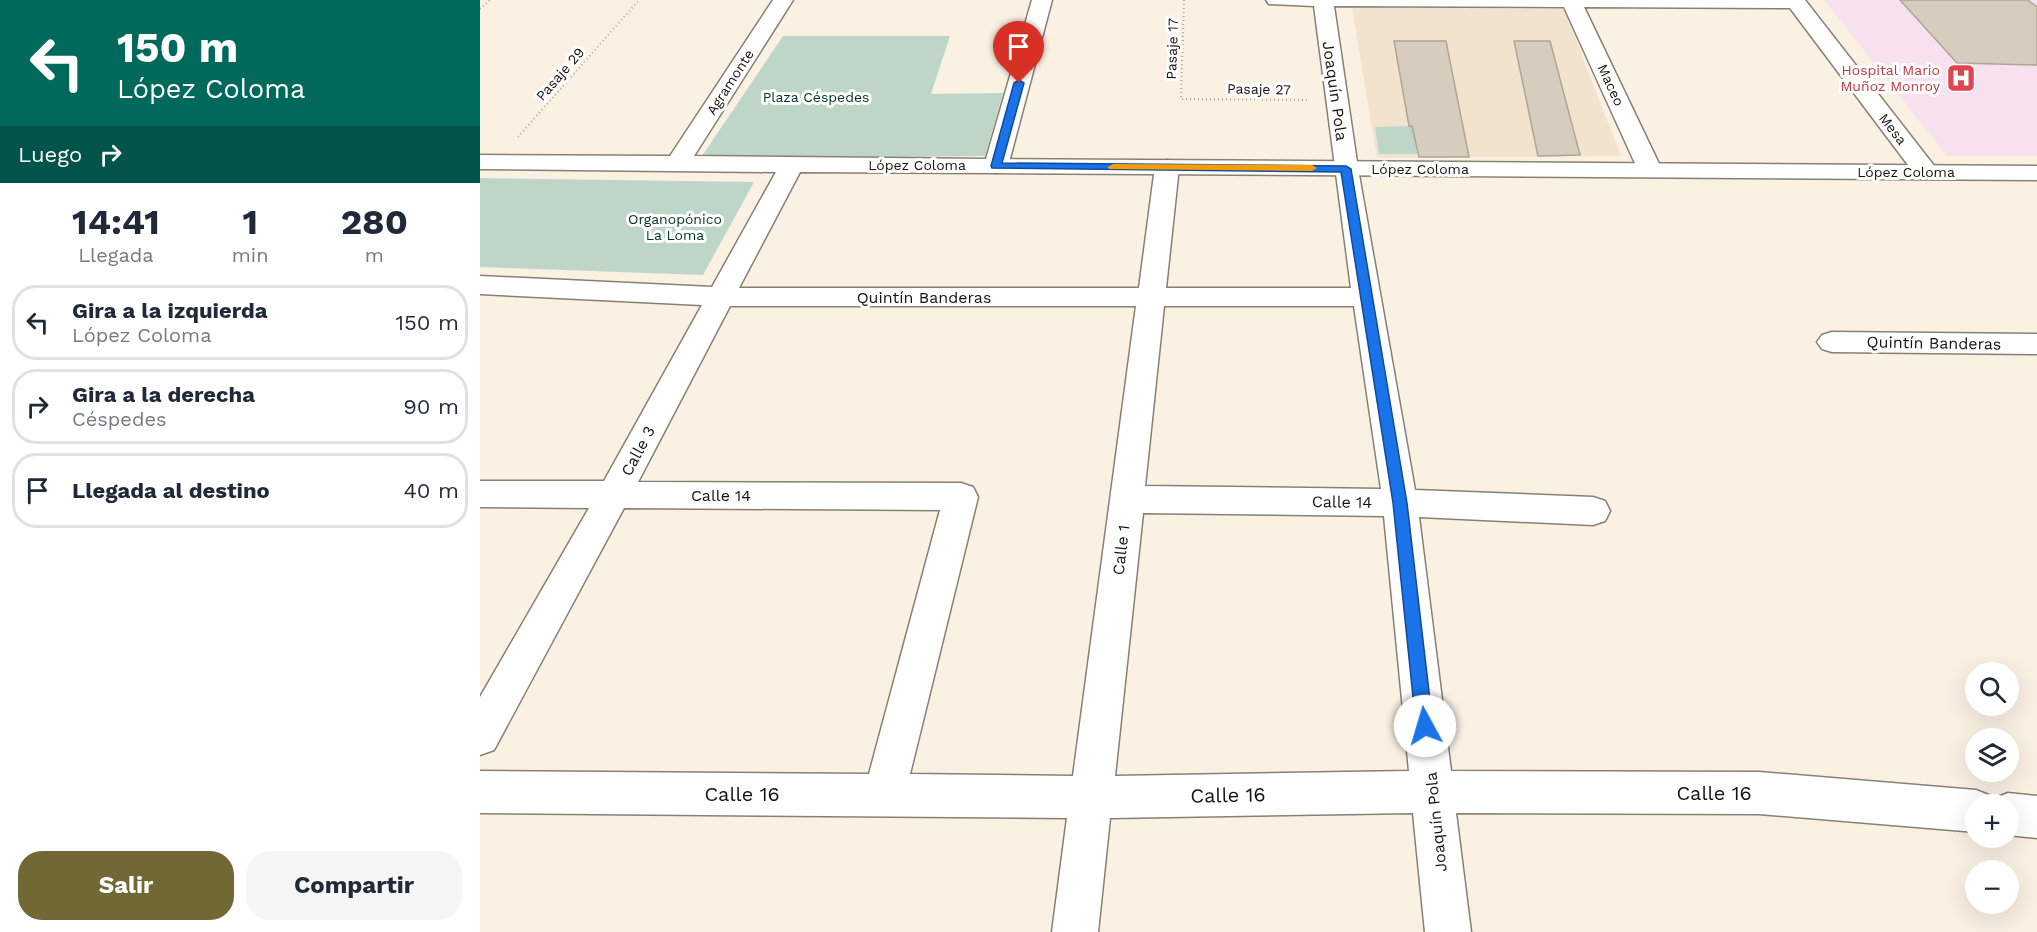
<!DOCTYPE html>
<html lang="es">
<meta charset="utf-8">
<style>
:root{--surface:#fff;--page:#f6f6f7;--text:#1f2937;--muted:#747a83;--line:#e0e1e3;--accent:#726835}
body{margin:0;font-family:"Work Sans",sans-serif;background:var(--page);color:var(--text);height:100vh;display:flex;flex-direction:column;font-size:22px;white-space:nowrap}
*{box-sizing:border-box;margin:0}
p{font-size:20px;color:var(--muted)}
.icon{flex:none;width:33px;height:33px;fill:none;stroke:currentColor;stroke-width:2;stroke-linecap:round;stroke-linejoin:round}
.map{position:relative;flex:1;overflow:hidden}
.side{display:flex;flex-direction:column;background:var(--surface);width:480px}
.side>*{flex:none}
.top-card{background:#00695c;color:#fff;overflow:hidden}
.fabs{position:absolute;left:1485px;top:662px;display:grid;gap:12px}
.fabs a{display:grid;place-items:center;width:54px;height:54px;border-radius:50%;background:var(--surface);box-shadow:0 6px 24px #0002;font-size:30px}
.pin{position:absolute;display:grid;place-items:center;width:51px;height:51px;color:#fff;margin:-62px -26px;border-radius:50% 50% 50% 0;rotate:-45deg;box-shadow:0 0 6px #0007}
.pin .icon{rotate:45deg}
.me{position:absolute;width:66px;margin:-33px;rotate:354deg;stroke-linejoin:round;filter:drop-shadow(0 0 4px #0008)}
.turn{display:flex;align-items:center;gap:21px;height:126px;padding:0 18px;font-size:27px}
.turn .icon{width:78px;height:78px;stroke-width:2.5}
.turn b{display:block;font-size:42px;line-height:51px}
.then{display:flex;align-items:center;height:57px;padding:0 18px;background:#0003;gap:12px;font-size:22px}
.eta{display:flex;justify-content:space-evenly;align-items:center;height:102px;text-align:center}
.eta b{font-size:36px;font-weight:700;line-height:42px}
.cta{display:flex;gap:12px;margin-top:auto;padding:12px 18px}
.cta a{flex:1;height:69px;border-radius:24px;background:var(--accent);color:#fff;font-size:24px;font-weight:700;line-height:69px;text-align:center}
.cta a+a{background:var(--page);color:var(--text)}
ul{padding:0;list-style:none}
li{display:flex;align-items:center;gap:18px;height:75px;margin:0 12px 9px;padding:0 6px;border:3px solid var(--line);border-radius:24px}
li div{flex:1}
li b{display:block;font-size:22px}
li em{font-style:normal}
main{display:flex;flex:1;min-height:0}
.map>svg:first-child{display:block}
</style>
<main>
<section class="side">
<div class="top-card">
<div class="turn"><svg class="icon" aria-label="left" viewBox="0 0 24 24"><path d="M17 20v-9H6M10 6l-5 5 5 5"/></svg><div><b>150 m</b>López Coloma</div></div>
<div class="then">Luego<svg class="icon" aria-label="right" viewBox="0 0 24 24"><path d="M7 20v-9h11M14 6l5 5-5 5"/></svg></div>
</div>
<div class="eta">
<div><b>14:41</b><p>Llegada</p></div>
<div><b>1</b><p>min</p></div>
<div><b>280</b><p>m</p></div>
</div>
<ul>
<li><svg class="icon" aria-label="left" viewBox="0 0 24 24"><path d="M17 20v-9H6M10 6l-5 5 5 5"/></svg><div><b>Gira a la izquierda</b><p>López Coloma</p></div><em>150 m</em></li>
<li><svg class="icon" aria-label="right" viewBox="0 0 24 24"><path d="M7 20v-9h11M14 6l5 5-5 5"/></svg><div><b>Gira a la derecha</b><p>Céspedes</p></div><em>90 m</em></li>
<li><svg class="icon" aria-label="arrive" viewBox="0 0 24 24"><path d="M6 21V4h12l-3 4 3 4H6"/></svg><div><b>Llegada al destino</b></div><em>40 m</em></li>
</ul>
<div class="cta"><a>Salir</a><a>Compartir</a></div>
</section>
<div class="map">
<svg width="1557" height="932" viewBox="0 0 1557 932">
<rect width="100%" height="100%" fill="#faf1e3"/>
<polygon fill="#f1e3ce" points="872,7 1084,9 1141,156 897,158"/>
<polygon fill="#f7e1ee" points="1344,0 1557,0 1557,156 1467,156"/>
<g fill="#bdd6c8">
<polygon points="303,36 470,36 451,94 523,93 505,156 220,159"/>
<polygon points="934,126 937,154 899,154 895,127"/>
<polygon points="0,178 274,182 223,275 0,267"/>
</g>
<g fill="#d6cdbf" stroke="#ada598" stroke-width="1.5">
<polygon points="1420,0 1548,0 1557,7 1557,65 1477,63"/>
<polygon points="914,41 966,41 989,157 939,157 932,126 929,126"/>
<polygon points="1034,41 1070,41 1100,155 1058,156"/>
</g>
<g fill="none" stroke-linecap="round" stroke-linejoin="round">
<g stroke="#888073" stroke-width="3">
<g id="street">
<path d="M293,0H313L214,156L506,159L552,0H572L528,166L525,171L516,173L320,172L259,288H659L675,167L678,162L687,160L696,162L699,167L686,288H871L834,6L789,4L786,0H1325L1455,167L1458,172L1455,177L1446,179L1437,177L1310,8L1104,7L1182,170L1179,175L1170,177L1161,175L1158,170L1084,7L854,6L878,169L935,490L1113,497L1125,501L1130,511L1125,521L1113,525L939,517L971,771L1279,772L1496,790L1511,796L1513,799L1528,793L1557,796V838L1528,835V804H1496V832L1279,814L976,813L991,932H945L933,813L630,818L618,932H572L587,818L0,813V771L389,774L460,510L144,508L14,750L0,755V697L109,508L0,507V481H124L222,305L0,294V276L232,287L296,172L0,169V155L190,156ZM250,306H656L593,776L430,774L498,497L493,487L481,483L158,482ZM684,306H874L901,489L665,486ZM663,513L904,516L929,771L635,776Z"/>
<polygon points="1352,332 1557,334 1557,354 1352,352 1342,349 1337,342 1342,335"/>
</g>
</g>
<g stroke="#888073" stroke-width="3">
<polygon id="secondary" points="516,159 1557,166 1557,180 516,173 507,171 504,166 507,161"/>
</g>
<g stroke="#afa89d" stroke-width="2" stroke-dasharray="1 3" stroke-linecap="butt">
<polyline points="704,0 701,99 829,100"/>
<polyline points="0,9 10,0"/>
<polyline points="38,137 159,0"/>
</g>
<use href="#street" fill="#fff" fill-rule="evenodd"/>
<use href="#secondary" fill="#fff" fill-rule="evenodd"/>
</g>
<polygon fill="#1a73e8" stroke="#114b97" stroke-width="1.5" points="539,80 544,83 522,163 866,166 871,169 927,503 953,726 951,731 945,733 939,731 936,726 913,503 861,172 512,168 511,166 534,83"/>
<polygon fill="#f59e0b" points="633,164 832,165 837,168 832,171 629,169 628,167"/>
<defs>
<g id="hospital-square" transform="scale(1.5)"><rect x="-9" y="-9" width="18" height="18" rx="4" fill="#e0444e" stroke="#fff"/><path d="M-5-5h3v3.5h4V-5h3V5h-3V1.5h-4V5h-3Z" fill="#fff"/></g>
</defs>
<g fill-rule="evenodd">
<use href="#hospital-square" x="1481" y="78"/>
</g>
<g text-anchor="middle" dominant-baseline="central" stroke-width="6" stroke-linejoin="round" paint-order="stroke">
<g font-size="14" fill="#16130e" stroke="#fff">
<text transform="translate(692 49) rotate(-88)">Pasaje 17</text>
<text transform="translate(80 74) rotate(-49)">Pasaje 29</text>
<text transform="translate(250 82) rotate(-57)">Agramonte</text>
<text transform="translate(1131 85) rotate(65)">Maceo</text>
<text transform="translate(779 89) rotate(1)">Pasaje 27</text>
<text transform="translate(1413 129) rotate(52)">Mesa</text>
<text x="437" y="165">López Coloma</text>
<text x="940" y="169">López Coloma</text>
<text x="1426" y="172">López Coloma</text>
</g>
<g font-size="14" fill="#be3a42" stroke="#fff" text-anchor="end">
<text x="1460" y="70">Hospital Mario<tspan x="1460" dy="16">Muñoz Monroy</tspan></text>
</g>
<g font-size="14" fill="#00331e" stroke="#fff">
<text x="336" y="97">Plaza Céspedes</text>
<text x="195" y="219">Organopónico<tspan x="195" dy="16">La Loma</tspan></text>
</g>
<g font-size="16" fill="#16130e" stroke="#fff">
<text transform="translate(855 91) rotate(82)">Joaquín Pola</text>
<text x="444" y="297">Quintín Banderas</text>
<text transform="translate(1454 343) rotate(1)">Quintín Banderas</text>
<text transform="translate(158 451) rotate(-62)">Calle 3</text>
<text x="241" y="495">Calle 14</text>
<text transform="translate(862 502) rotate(1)">Calle 14</text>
<text transform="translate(641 550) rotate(-83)">Calle 1</text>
<text transform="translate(956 822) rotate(-96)">Joaquín Pola</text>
</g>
<g font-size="20" fill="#16130e" stroke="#fff">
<text x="1234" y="793">Calle 16</text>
<text x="262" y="794">Calle 16</text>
<text transform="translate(748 795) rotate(-1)">Calle 16</text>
</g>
</g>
</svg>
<div class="fabs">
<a><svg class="icon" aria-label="search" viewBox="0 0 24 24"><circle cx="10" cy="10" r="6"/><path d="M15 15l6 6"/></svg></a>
<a><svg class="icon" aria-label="layers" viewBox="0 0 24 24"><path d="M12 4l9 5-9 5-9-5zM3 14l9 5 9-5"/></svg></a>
<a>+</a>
<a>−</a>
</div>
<div class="pin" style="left:539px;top:83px;background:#d93025"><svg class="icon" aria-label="arrive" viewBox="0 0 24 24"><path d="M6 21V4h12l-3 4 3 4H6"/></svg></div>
<svg class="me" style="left:945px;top:726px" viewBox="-20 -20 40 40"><circle r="19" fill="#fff"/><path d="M0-13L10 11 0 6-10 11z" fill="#1a73e8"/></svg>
</div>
</main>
